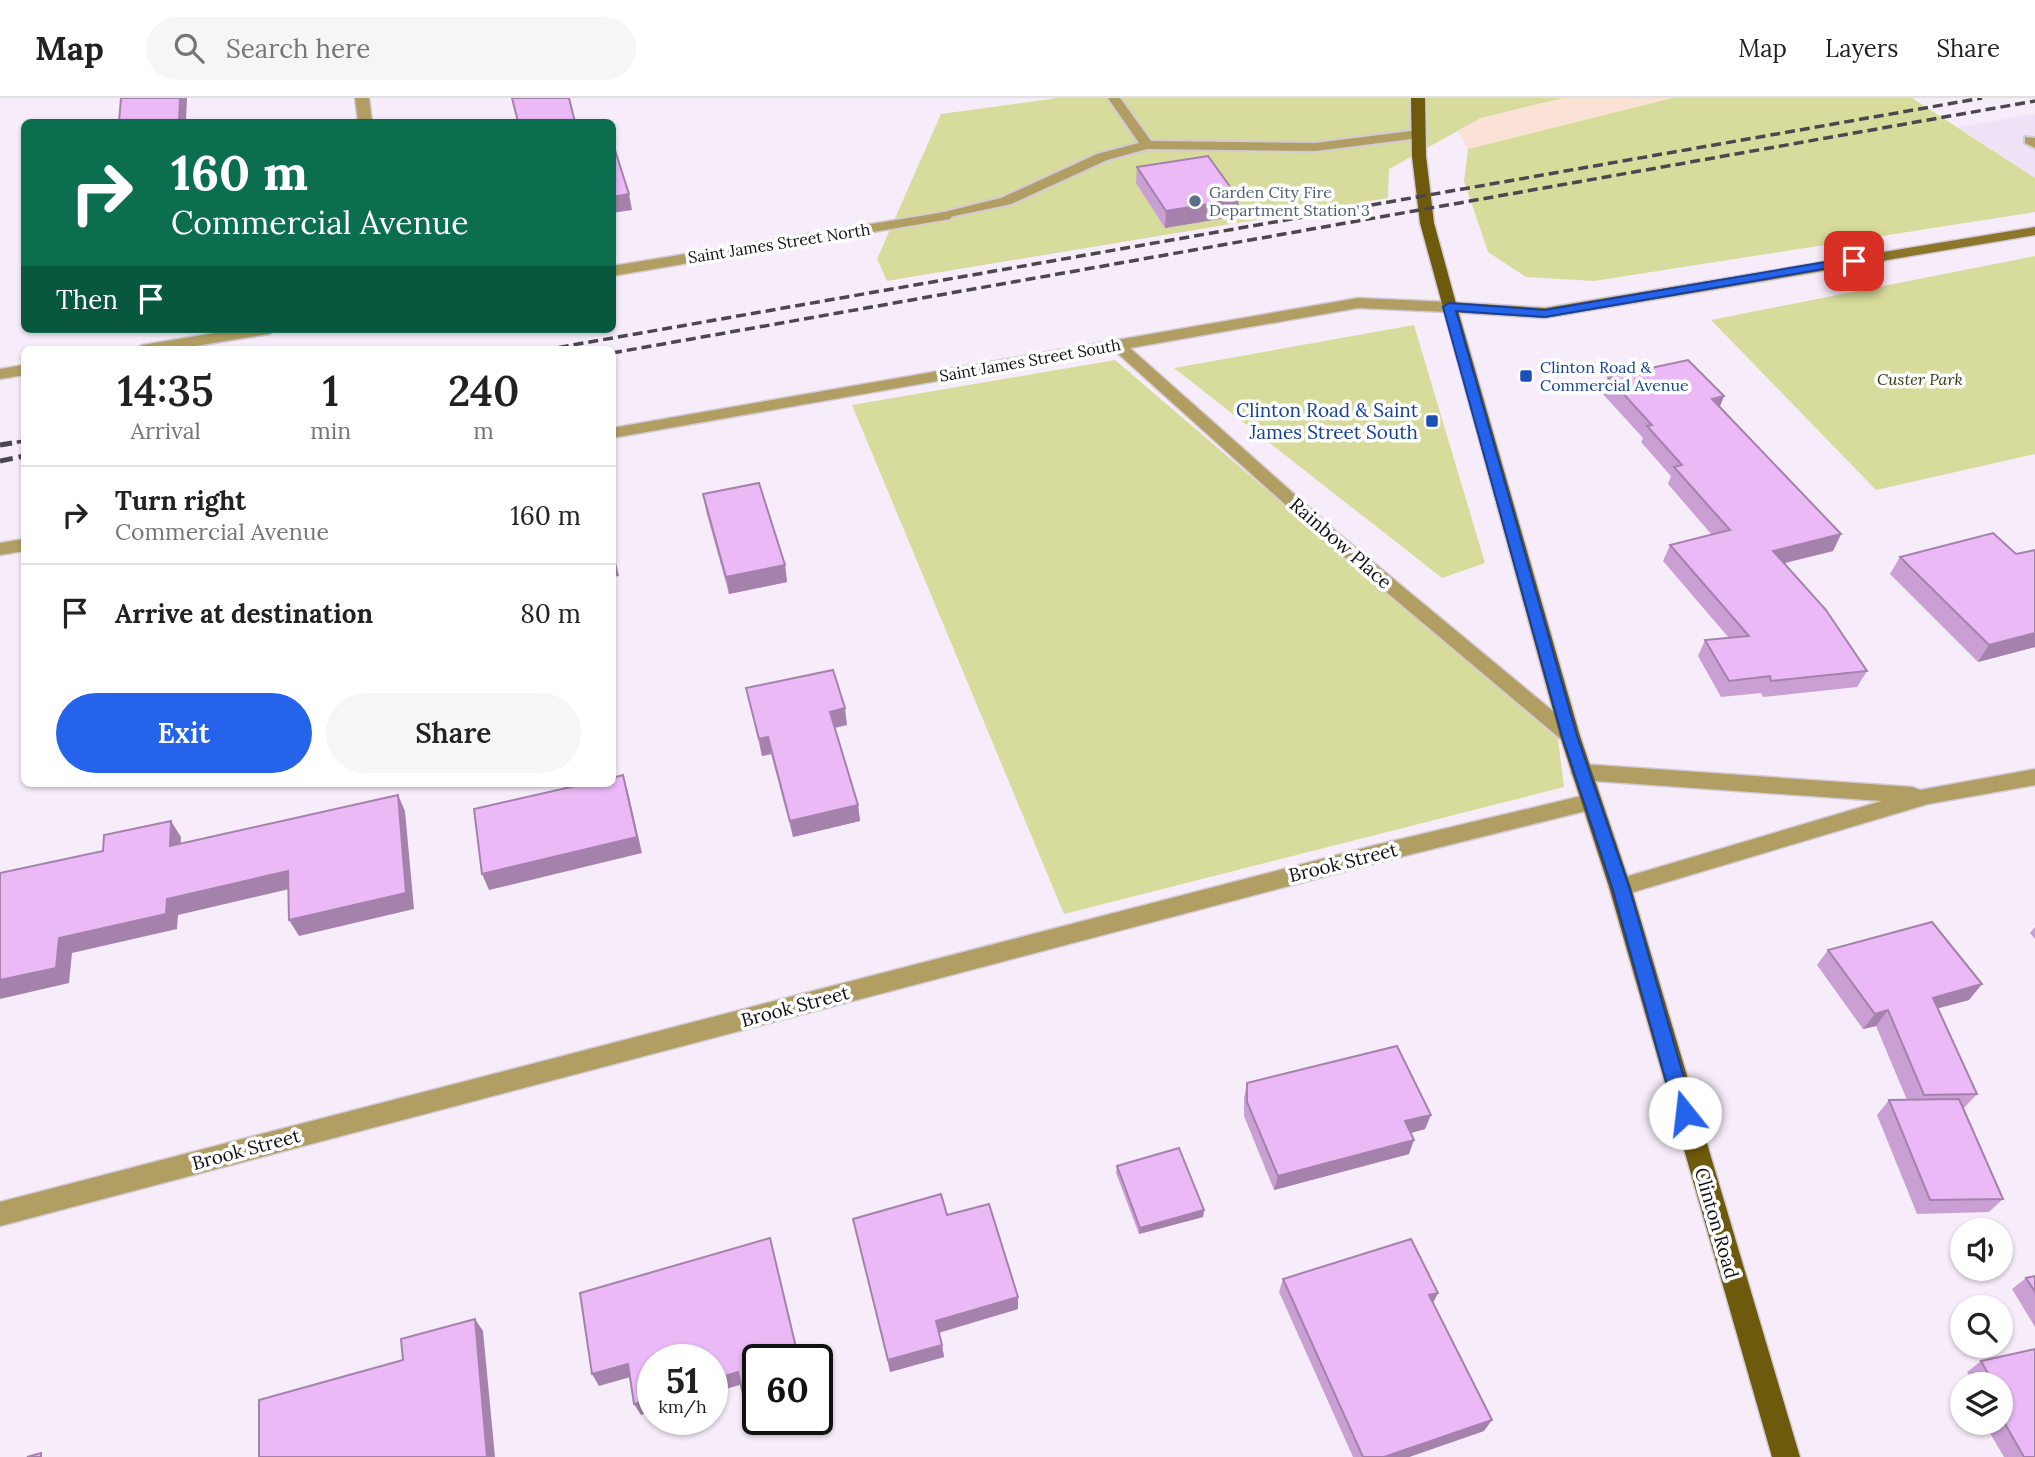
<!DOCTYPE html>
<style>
:root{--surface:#fff;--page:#f6f6f6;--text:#222;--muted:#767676;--line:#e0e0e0;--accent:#2563eb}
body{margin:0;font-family:Lora,serif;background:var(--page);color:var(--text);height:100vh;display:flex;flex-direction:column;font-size:26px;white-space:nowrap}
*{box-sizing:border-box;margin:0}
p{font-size:23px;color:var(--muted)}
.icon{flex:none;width:38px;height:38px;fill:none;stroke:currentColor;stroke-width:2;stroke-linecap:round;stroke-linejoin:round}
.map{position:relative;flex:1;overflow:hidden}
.side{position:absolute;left:21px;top:248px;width:595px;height:441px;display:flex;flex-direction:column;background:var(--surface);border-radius:10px;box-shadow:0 2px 5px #0004}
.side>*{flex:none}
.banner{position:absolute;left:21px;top:21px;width:595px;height:214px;border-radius:10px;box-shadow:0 2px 5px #0004;background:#0b6e4f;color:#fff;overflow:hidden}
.buttons{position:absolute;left:1950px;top:1120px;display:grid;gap:14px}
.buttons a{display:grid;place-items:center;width:63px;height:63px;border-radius:50%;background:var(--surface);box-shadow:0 2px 5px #0004;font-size:35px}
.speed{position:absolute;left:637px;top:1246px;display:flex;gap:14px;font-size:35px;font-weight:700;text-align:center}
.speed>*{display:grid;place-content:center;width:91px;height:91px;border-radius:50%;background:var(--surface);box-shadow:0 2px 5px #0004;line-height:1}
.speed small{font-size:18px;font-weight:400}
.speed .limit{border:4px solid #111;border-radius:10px;background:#fff;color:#111}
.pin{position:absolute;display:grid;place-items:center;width:60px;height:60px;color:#fff;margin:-30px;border-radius:14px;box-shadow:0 4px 10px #0006}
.me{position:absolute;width:77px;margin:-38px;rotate:344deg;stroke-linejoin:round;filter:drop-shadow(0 0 5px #0008)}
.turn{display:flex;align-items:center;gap:24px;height:147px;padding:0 35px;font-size:32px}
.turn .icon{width:91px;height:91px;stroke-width:2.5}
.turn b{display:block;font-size:49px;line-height:60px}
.then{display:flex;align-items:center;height:66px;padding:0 35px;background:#0003;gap:14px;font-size:26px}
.eta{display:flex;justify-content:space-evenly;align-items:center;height:119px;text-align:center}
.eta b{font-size:42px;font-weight:600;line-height:49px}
.button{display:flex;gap:14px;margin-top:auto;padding:14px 35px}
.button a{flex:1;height:80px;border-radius:42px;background:var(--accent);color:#fff;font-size:28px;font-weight:600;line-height:80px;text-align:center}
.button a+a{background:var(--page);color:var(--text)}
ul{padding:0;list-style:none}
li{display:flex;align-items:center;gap:21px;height:98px;padding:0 35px;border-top:2px solid var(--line)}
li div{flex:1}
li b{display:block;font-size:26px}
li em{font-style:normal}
header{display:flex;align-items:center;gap:42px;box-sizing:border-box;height:98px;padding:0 35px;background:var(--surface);border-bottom:2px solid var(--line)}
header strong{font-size:33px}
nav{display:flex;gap:38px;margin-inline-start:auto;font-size:24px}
.search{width:490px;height:63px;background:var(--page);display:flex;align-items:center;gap:18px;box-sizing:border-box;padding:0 24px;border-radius:38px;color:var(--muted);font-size:26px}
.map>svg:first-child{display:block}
</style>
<header>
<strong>Map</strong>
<div class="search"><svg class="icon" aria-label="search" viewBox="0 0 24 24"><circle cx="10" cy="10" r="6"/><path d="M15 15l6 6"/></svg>Search here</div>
<nav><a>Map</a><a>Layers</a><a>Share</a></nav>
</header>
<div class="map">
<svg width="2035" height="1359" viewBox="0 0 2035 1359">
<rect width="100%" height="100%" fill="#f7edfa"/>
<polygon fill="#efe2f6" points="2035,16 2035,80 1958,29"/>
<polygon fill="#fae2d7" points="1563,0 1672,0 1468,51 1458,33 1482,20"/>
<g fill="#d7dc9c">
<polygon points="1057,0 1563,0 1481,20 1389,71 1388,100 887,183 877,161 941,16"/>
<polygon points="1672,0 1912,0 2035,80 2035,114 1594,183 1526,179 1488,154 1464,83 1468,51"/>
<polygon points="2035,158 2035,356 1876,392 1711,222"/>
<polygon points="1414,227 1485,465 1442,480 1174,270"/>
<polygon points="1115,262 1558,641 1564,689 1064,816 852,307"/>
</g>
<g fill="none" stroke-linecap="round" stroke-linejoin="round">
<g stroke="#d3cad5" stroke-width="4">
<g id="lane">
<polygon points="1108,0 1120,0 1151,43 1315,45 1419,32 1425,36 1419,40 1315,53 1147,51 1107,62 1011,106 940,121 940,115 1001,100 1097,56 1139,45"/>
<polygon points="2025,39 2035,40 2035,50 2025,45"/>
</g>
</g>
<g stroke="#d3cad5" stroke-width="3">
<g id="street">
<polygon points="355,0 369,0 372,24 358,24"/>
<polygon points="945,114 952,118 950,121 612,178 612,168"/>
<polygon points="1358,200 1449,204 1457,209 1449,214 1358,210 1130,250 1339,436 1577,633 1580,638 1577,643 1563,643 1327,444 1114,252 612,340 612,330"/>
<polygon points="240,231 277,231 269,236 171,252 134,252 142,247"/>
<polygon points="24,267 24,277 0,281 0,271"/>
<polygon points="24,441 24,453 0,457 0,445"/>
<polygon points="1581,666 1912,689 1920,692 2035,671 2035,687 1928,706 1620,798 1612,795 1609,789 1612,783 1882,703 1581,682 1574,680 1571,674 1574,668"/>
<polygon points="1590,696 1598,698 1601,704 1598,710 1376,765 0,1128 0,1104 1376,747"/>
</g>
</g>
<g stroke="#d3cad5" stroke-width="3">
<polygon id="secondary" points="2035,129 2035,137 1545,220 1449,214 1441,209 1449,204 1545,210"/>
</g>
<g stroke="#d3cad5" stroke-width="3">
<polygon id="primary" points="1411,0 1425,0 1426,58 1434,125 1457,209 1580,638 1631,789 1800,1359 1772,1359 1609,789 1560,638 1420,125 1412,58"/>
</g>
<use href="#lane" fill="#b19e63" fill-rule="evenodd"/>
<use href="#street" fill="#b19e63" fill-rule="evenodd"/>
<use href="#secondary" fill="#8c7629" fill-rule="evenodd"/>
<use href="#primary" fill="#6e5a0c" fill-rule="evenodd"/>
<g stroke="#4c474e" stroke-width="3.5" stroke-dasharray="10 5" stroke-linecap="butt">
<polyline points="544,252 1982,0"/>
<polyline points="612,255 2035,3"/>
<polyline points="2,347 24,343"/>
</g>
<g stroke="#4c474e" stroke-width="5" stroke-dasharray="13 6" stroke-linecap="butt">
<polyline points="0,347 12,345"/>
<polyline points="0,363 24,358"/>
</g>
</g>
<g fill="#c99fd4">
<polygon points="1137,69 1237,118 1165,130 1136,85"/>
<polygon points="1608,279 1724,298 1720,308 1841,436 1833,453 1783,465 1867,573 1857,589 1763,599 1761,595 1721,599 1698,558 1705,542 1729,540 1663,463 1670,447 1712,437 1668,386 1671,378 1641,344 1643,340 1602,295"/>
<polygon points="703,396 785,467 787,484 729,496 706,413"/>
<polygon points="1900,459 2035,549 1978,564 1890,476"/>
<polygon points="746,590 847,627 835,630 858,707 860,723 793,739 771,656 762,658"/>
<polygon points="2035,829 2035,841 2030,835"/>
<polygon points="1828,852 1969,902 1938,910 1977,996 1963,1011 2003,1101 1989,1114 1917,1116 1877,1017 1889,1002 1907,1002 1876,928 1863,931 1817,867"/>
<polygon points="1247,985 1425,1031 1411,1035 1409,1056 1274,1092 1244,1018 1244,1000"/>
<polygon points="1117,1068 1204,1112 1203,1119 1139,1136 1116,1075"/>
<polygon points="947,1117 1018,1211 939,1235 942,1247 944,1259 890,1274 853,1121"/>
<polygon points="2035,1178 2035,1229 2012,1191 2026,1180"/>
<polygon points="1283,1181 1438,1195 1433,1205 1484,1333 1409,1359 1353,1359 1279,1194"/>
<polygon points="2035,1251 2035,1359 2004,1359 1984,1325 2000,1325 2000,1286 1974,1286 1967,1274 1981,1263"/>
</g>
<g fill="#a482ac">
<polygon points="180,0 187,0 186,24 179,24"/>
<polygon points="629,96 632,112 612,115 612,99"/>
<polygon points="1239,101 1237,118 1165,130 1166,113"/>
<polygon points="1724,298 1717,315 1712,301"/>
<polygon points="1841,436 1833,453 1765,470 1773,453"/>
<polygon points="612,447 619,478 612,479"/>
<polygon points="785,467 787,484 729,496 726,479"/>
<polygon points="2035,535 2035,549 1978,564 1989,547"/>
<polygon points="845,610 847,627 833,630 830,614"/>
<polygon points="768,639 771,656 762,658 759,641"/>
<polygon points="623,677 628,694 642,755 489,792 482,776"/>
<polygon points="398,697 405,713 414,811 299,838 289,822"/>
<polygon points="858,707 860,723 793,739 790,723"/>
<polygon points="171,723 181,739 180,764 170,748"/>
<polygon points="288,773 298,789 178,817 177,831 72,855 69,885 0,901 0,882 59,840 167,801"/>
<polygon points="1982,886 1969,902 1921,915 1933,900"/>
<polygon points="1888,912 1876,928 1863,931 1875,916"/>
<polygon points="1431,1017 1425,1031 1400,1038 1405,1023"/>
<polygon points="1414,1042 1409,1056 1274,1092 1278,1078"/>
<polygon points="1204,1112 1203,1119 1139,1136 1140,1130"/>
<polygon points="1438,1195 1432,1207 1429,1197"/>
<polygon points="1018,1199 1018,1211 937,1235 936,1223"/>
<polygon points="475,1221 483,1233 495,1359 487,1359"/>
<polygon points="942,1247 944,1259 890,1274 888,1262"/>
<polygon points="628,1266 634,1278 599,1288 592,1276"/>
<polygon points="738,1274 743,1286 712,1295 712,1282"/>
<polygon points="758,1291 758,1304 748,1307 743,1296"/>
<polygon points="653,1300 653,1313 641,1317 634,1306"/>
<polygon points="1492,1322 1484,1333 1409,1359 1384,1359"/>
</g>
<g fill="#eab9f6" stroke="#a482ac" stroke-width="2">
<polygon points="121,0 180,0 179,24 119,24"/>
<polygon points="512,0 569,0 575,24 518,24"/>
<polygon points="612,49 614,49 629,96 612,99"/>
<polygon points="1208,58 1239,101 1166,113 1137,69"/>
<polygon points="1688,262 1724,298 1712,301 1841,436 1773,453 1826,512 1867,573 1771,583 1770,578 1729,583 1705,542 1749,538 1670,447 1730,432 1674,369 1682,367 1647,328 1652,327 1608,279"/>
<polygon points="759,385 785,467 726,479 703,396"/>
<polygon points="1993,435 2016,456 2035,452 2035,535 1989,547 1900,459"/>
<polygon points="833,572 845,610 830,614 858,707 790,723 768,639 759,641 746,590"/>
<polygon points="623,677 637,739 482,776 474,711 584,686 612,686 612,680"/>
<polygon points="398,697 406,795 289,822 288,773 167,801 166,816 59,840 56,870 0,882 0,775 103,753 104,737 171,723 170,748"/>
<polygon points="1932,824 1982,886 1933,900 1977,996 1924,997 1888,912 1875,916 1828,852"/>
<polygon points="1397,948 1431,1017 1405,1023 1414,1042 1278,1078 1247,1004 1247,985"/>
<polygon points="1959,1001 2003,1101 1930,1102 1889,1002"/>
<polygon points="1179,1050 1204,1112 1140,1130 1117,1068"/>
<polygon points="941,1096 947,1117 989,1106 1018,1199 936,1223 942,1247 888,1262 853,1121"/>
<polygon points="770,1140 799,1262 758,1262 758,1291 743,1296 738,1274 712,1282 712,1262 653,1262 653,1300 634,1306 628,1266 592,1276 580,1195"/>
<polygon points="1411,1141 1438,1195 1429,1197 1492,1322 1384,1359 1363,1359 1283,1181"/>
<polygon points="2035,1178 2035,1194 2026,1180"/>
<polygon points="475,1221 487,1359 259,1359 259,1302 403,1262 401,1241"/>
<polygon points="2035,1251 2035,1359 2024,1359 2000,1317 2000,1310 2007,1308 2000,1297 2000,1286 1994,1286 1981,1263"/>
<polygon points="41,1355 41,1359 27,1359"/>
</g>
<polygon fill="#2563eb" stroke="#184099" stroke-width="2" points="1854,159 1858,160 1858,165 1545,219 1456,213 1577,638 1629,789 1694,1015 1691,1021 1685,1023 1678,1021 1675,1015 1612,789 1562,638 1443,209 1449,205 1545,212"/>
<circle fill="#5c6f8a" stroke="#fefefe" stroke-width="2.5" cx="1195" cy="103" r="7"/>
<g fill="#1a4fb4" stroke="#fefefe" stroke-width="2.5">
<rect x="1519" y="271" width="14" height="14" rx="3.5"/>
<rect x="1425" y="316" width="14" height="14" rx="3.5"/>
</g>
<g text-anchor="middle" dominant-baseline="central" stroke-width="7" stroke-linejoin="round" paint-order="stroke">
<g font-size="16" fill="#4e5e75" stroke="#fefefe" text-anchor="start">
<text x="1209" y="94">Garden City Fire<tspan x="1209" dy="18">Department Station 3</tspan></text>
</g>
<g font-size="16" fill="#141115" stroke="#fefefe">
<text transform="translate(779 145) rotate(-9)">Saint James Street North</text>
<text transform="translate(1030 262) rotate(-10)">Saint James Street South</text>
</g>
<g font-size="16" fill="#164399" stroke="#fefefe" text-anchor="start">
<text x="1540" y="269">Clinton Road &amp;<tspan x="1540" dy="18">Commercial Avenue</tspan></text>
</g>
<g font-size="16" font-style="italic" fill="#373910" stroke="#fefefe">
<text x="1920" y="281">Custer Park</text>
</g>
<g font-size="19" fill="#164399" stroke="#fefefe" text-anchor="end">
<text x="1418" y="312">Clinton Road &amp; Saint<tspan x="1418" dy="22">James Street South</tspan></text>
</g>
<g font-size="19" fill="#141115" stroke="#fefefe">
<text transform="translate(1341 445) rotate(41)">Rainbow Place</text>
<text transform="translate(1343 764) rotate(-14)">Brook Street</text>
<text transform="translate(795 908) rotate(-15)">Brook Street</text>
<text transform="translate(246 1051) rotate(-15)">Brook Street</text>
<text transform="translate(1717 1125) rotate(74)">Clinton Road</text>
</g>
</g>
</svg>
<div class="buttons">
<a><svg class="icon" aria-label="sound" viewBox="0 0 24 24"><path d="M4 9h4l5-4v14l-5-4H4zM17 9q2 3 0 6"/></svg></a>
<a><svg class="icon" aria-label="search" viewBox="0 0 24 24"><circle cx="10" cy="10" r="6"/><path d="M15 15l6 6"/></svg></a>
<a><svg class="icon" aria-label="layers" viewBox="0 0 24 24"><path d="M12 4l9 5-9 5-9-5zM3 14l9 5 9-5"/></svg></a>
</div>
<div class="speed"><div>51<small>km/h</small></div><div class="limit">60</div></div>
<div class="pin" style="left:1854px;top:163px;background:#d93025"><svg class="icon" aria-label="arrive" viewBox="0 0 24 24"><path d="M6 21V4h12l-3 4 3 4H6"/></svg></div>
<svg class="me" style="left:1685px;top:1015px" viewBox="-20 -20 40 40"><circle r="19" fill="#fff"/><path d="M0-13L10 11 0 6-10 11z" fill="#2563eb"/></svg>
<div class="banner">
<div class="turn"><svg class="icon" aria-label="right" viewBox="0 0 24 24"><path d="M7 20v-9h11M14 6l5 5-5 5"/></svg><div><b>160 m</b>Commercial Avenue</div></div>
<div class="then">Then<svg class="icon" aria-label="arrive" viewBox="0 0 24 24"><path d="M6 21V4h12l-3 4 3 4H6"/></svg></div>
</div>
<section class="side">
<div class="eta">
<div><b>14:35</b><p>Arrival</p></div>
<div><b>1</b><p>min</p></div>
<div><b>240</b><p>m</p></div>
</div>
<ul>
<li><svg class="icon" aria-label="right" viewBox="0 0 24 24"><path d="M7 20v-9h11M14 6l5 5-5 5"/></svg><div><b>Turn right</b><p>Commercial Avenue</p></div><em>160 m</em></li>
<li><svg class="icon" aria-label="arrive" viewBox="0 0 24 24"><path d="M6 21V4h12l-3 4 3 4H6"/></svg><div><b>Arrive at destination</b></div><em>80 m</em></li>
</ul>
<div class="button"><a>Exit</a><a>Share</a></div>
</section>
</div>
